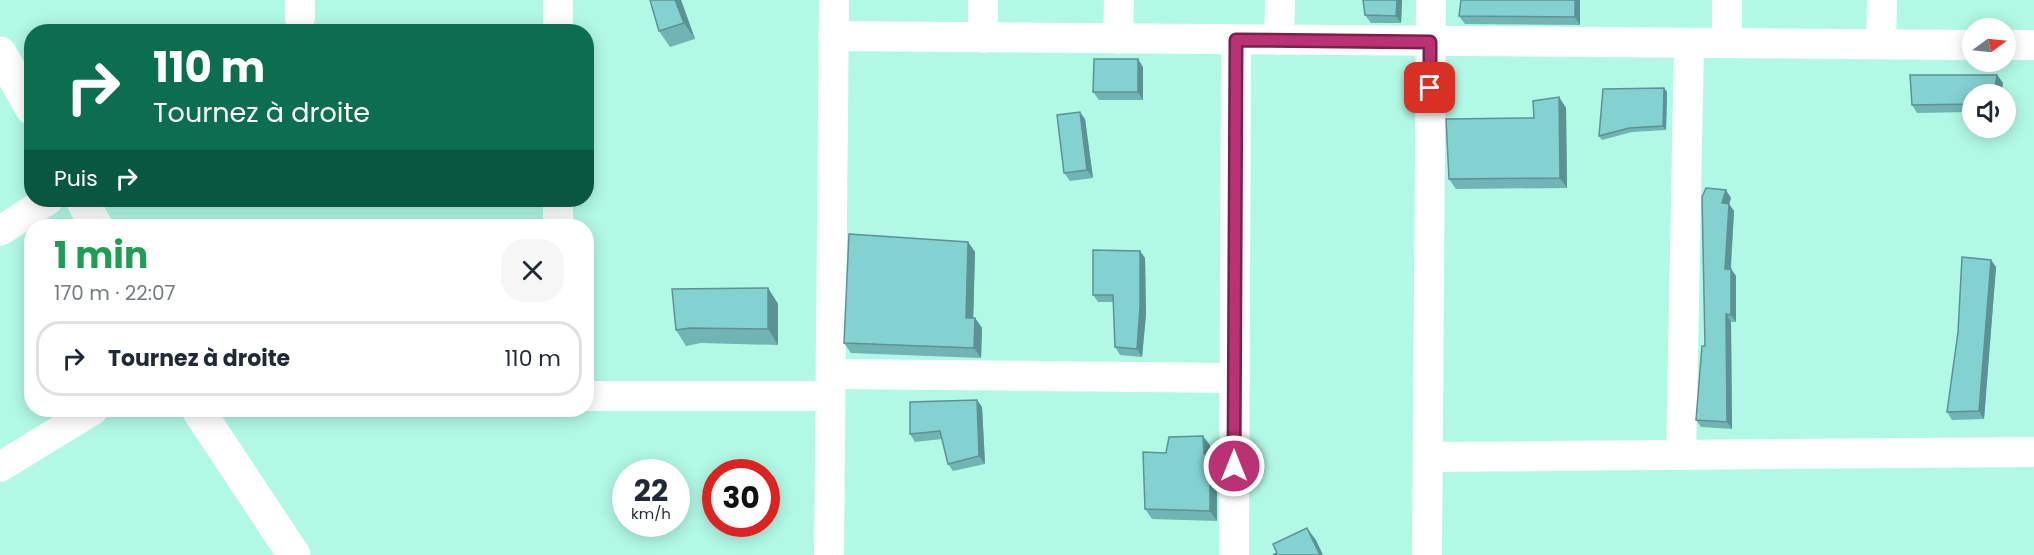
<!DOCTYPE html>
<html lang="fr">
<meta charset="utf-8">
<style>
:root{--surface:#fff;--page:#f6f6f7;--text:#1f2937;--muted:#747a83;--line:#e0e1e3}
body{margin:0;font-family:Poppins,sans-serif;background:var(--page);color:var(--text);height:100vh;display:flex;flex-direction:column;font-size:22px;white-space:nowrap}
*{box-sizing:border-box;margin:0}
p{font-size:20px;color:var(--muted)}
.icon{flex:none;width:33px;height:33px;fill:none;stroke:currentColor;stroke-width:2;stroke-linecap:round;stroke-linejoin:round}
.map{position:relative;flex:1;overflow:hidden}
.drawer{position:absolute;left:24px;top:219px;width:570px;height:198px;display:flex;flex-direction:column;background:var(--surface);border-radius:24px;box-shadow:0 3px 15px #0003}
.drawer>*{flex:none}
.hud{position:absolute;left:24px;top:24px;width:570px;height:183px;border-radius:24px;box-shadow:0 3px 15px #0003;background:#0b6e4f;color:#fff;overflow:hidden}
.needle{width:39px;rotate:75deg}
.fabs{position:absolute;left:1962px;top:18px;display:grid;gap:12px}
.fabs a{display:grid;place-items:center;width:54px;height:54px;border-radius:50%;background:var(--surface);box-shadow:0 3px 15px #0003;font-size:30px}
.speed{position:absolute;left:612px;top:459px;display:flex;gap:12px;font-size:30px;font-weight:700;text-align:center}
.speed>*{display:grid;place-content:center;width:78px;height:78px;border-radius:50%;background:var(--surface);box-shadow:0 3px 15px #0003;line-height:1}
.speed small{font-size:15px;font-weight:400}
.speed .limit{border:9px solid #d22;background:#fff;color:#111}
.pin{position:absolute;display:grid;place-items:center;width:51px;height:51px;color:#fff;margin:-26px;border-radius:12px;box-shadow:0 3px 9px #0006}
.me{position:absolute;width:66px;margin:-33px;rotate:0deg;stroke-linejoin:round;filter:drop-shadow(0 0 4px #0008)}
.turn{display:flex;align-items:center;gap:21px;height:126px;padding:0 30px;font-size:27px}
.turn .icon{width:78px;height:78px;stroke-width:2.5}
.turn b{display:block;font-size:42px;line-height:51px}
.then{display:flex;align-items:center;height:57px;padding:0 30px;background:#0003;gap:12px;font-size:22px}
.round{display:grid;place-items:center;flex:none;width:63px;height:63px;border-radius:24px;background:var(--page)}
.summary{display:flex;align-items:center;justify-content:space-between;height:102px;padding:0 30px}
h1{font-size:36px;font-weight:700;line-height:45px;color:#1e9e55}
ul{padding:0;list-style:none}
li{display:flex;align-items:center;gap:18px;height:75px;margin:0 12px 9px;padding:0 18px;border:3px solid var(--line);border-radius:24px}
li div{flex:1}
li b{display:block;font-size:22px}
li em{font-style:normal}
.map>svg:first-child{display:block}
</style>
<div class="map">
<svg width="2034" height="555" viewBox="0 0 2034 555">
<rect width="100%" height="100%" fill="#b1f9e5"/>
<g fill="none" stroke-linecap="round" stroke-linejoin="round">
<g stroke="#fff" stroke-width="30">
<polyline points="558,0 558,32"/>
<polyline points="300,18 300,0"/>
<polyline points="833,36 1972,45"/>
<polyline points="983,38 983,0"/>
<polyline points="1118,39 1119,0"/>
<polyline points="1279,40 1280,0"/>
<polyline points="1727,43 1727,0"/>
<polyline points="1881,44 1882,0"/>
<polyline points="2006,45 2034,45"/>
<polyline points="558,200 558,226"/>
<polyline points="0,231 48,200"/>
<polyline points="831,374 1235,378"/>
<polyline points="586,396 830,396"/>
<polyline points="1681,455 1689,43"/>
<polyline points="1428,457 2034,452"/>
<polyline points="0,467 93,410"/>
<polyline points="829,555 834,0"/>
<polyline points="1234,555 1236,40"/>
<polyline points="1427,555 1431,0"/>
</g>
<g stroke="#fff" stroke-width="33">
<polyline points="0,53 32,109"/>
<polyline points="82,200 96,226"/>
<polyline points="198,410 294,555"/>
</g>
</g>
<g fill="#72b4b4">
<polygon points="681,0 695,39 670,47 659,31"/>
<polygon points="1363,0 1402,0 1401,23 1371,23 1365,15"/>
<polygon points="1580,0 1580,25 1465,24 1459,16"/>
<polygon points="1143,67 1143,100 1099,100 1093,92"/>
<polygon points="1997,75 2003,83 2001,94 1972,94 1972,112 1917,113 1912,105"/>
<polygon points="1664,88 1667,92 1666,130 1632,132 1602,140 1599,136"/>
<polygon points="1559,97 1566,108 1567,188 1456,189 1449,179 1534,118"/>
<polygon points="1085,119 1093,178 1070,181 1064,173"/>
<polygon points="1702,197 1731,198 1729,204 1734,211 1731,269 1736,276 1736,322 1731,322 1732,429 1701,427 1696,420 1705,346"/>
<polygon points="968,242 975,252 973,318 975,318 982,328 981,358 851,353 844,343"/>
<polygon points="1140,251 1145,258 1146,314 1142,357 1120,355 1115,347 1113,302 1098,302 1093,295"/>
<polygon points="1991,260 1996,267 1984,419 1952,420 1947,412 1958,332"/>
<polygon points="768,288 778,304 778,345 701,343 686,346 676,330"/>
<polygon points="977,400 982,407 985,464 953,471 948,464 942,439 915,442 910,434"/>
<polygon points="1210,445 1210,454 1217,464 1217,521 1152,519 1145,509 1166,453"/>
</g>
<g fill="#5c9292">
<polygon points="675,0 681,0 695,39 684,23"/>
<polygon points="1397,0 1402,0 1401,23 1396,16"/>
<polygon points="1575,0 1580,0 1580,25 1575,17"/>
<polygon points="1138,59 1143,67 1143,100 1138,92"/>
<polygon points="1997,75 2003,83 2001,94 1994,94"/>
<polygon points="1664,88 1667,92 1666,130 1663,126"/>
<polygon points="1559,97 1566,108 1567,188 1560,178"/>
<polygon points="1080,112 1085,119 1093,178 1087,170"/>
<polygon points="1726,190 1731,198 1729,204 1734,211 1730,276 1725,269 1722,203"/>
<polygon points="968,242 975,252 973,328 966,318"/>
<polygon points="1140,251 1145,258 1146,314 1142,357 1137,349"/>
<polygon points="1991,260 1996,267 1984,419 1979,411"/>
<polygon points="1731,269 1736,276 1736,322 1731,315"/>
<polygon points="768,288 778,304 778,345 768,329"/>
<polygon points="1726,314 1731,322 1732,429 1727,422"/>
<polygon points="975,318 982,328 981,358 974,348"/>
<polygon points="977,400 982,407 985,464 979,456"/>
<polygon points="1203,436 1210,445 1210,457 1210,454 1217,464 1217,521 1210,511"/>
<polygon points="1307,528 1316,540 1323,555 1320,555"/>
</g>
<g fill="#84d1d1" stroke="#5c9292" stroke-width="1.5">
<polygon points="650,0 675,0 684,23 659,31"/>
<polygon points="1363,0 1397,0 1396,16 1365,15"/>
<polygon points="1461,0 1575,0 1575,17 1459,16"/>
<polygon points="1094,59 1138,59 1138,92 1093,92"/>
<polygon points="1910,75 1997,75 1994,94 1972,94 1972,104 1912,105"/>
<polygon points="1664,88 1663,126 1629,128 1599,136 1603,89"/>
<polygon points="1559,97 1560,178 1449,179 1446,119 1534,118 1533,101"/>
<polygon points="1080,112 1087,170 1064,173 1057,115"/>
<polygon points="1706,188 1726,190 1722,203 1729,204 1725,269 1731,269 1731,315 1726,314 1727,422 1696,420 1702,346 1705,346 1702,197"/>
<polygon points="849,234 968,242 966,318 975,318 974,348 844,343"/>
<polygon points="1093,250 1140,251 1140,307 1137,349 1115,347 1113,295 1093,295"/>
<polygon points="1962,257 1991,260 1979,411 1947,412 1958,332"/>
<polygon points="768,288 768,329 690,328 676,330 672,289"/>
<polygon points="977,400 979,456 948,464 940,431 910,434 910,402"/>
<polygon points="1203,436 1204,454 1210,454 1210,511 1145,509 1143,452 1166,453 1169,437"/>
<polygon points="1307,528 1320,555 1273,555 1277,553 1273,544"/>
</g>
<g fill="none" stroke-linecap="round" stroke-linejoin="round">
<g stroke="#79204b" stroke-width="15">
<polyline id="route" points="1234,466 1236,40 1430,42 1430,88"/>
</g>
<use href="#route" stroke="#ba3273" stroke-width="10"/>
</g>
</svg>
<div class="fabs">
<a><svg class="needle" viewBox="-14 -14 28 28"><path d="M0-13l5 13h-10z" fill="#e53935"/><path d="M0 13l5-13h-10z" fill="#747a83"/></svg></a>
<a><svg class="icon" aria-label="sound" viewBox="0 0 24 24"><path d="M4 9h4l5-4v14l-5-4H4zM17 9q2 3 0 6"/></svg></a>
</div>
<div class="speed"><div>22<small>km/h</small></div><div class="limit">30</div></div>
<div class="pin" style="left:1430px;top:88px;background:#d93025"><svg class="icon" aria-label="arrive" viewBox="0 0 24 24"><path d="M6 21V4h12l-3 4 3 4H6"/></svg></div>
<svg class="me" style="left:1234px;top:466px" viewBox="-20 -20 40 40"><circle r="17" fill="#ba3273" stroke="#fff" stroke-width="3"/><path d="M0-11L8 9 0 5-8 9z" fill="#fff"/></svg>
<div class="hud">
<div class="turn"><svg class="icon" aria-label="right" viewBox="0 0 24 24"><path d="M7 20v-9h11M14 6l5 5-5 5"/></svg><div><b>110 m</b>Tournez à droite</div></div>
<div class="then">Puis<svg class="icon" aria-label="right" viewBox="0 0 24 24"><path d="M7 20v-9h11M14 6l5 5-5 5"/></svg></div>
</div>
<section class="drawer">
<div class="summary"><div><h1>1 min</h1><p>170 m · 22:07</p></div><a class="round"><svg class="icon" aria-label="close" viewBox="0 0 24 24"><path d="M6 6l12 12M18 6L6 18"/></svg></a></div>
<ul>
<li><svg class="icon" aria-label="right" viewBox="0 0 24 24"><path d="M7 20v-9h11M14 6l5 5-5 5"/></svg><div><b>Tournez à droite</b></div><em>110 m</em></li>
</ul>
</section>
</div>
